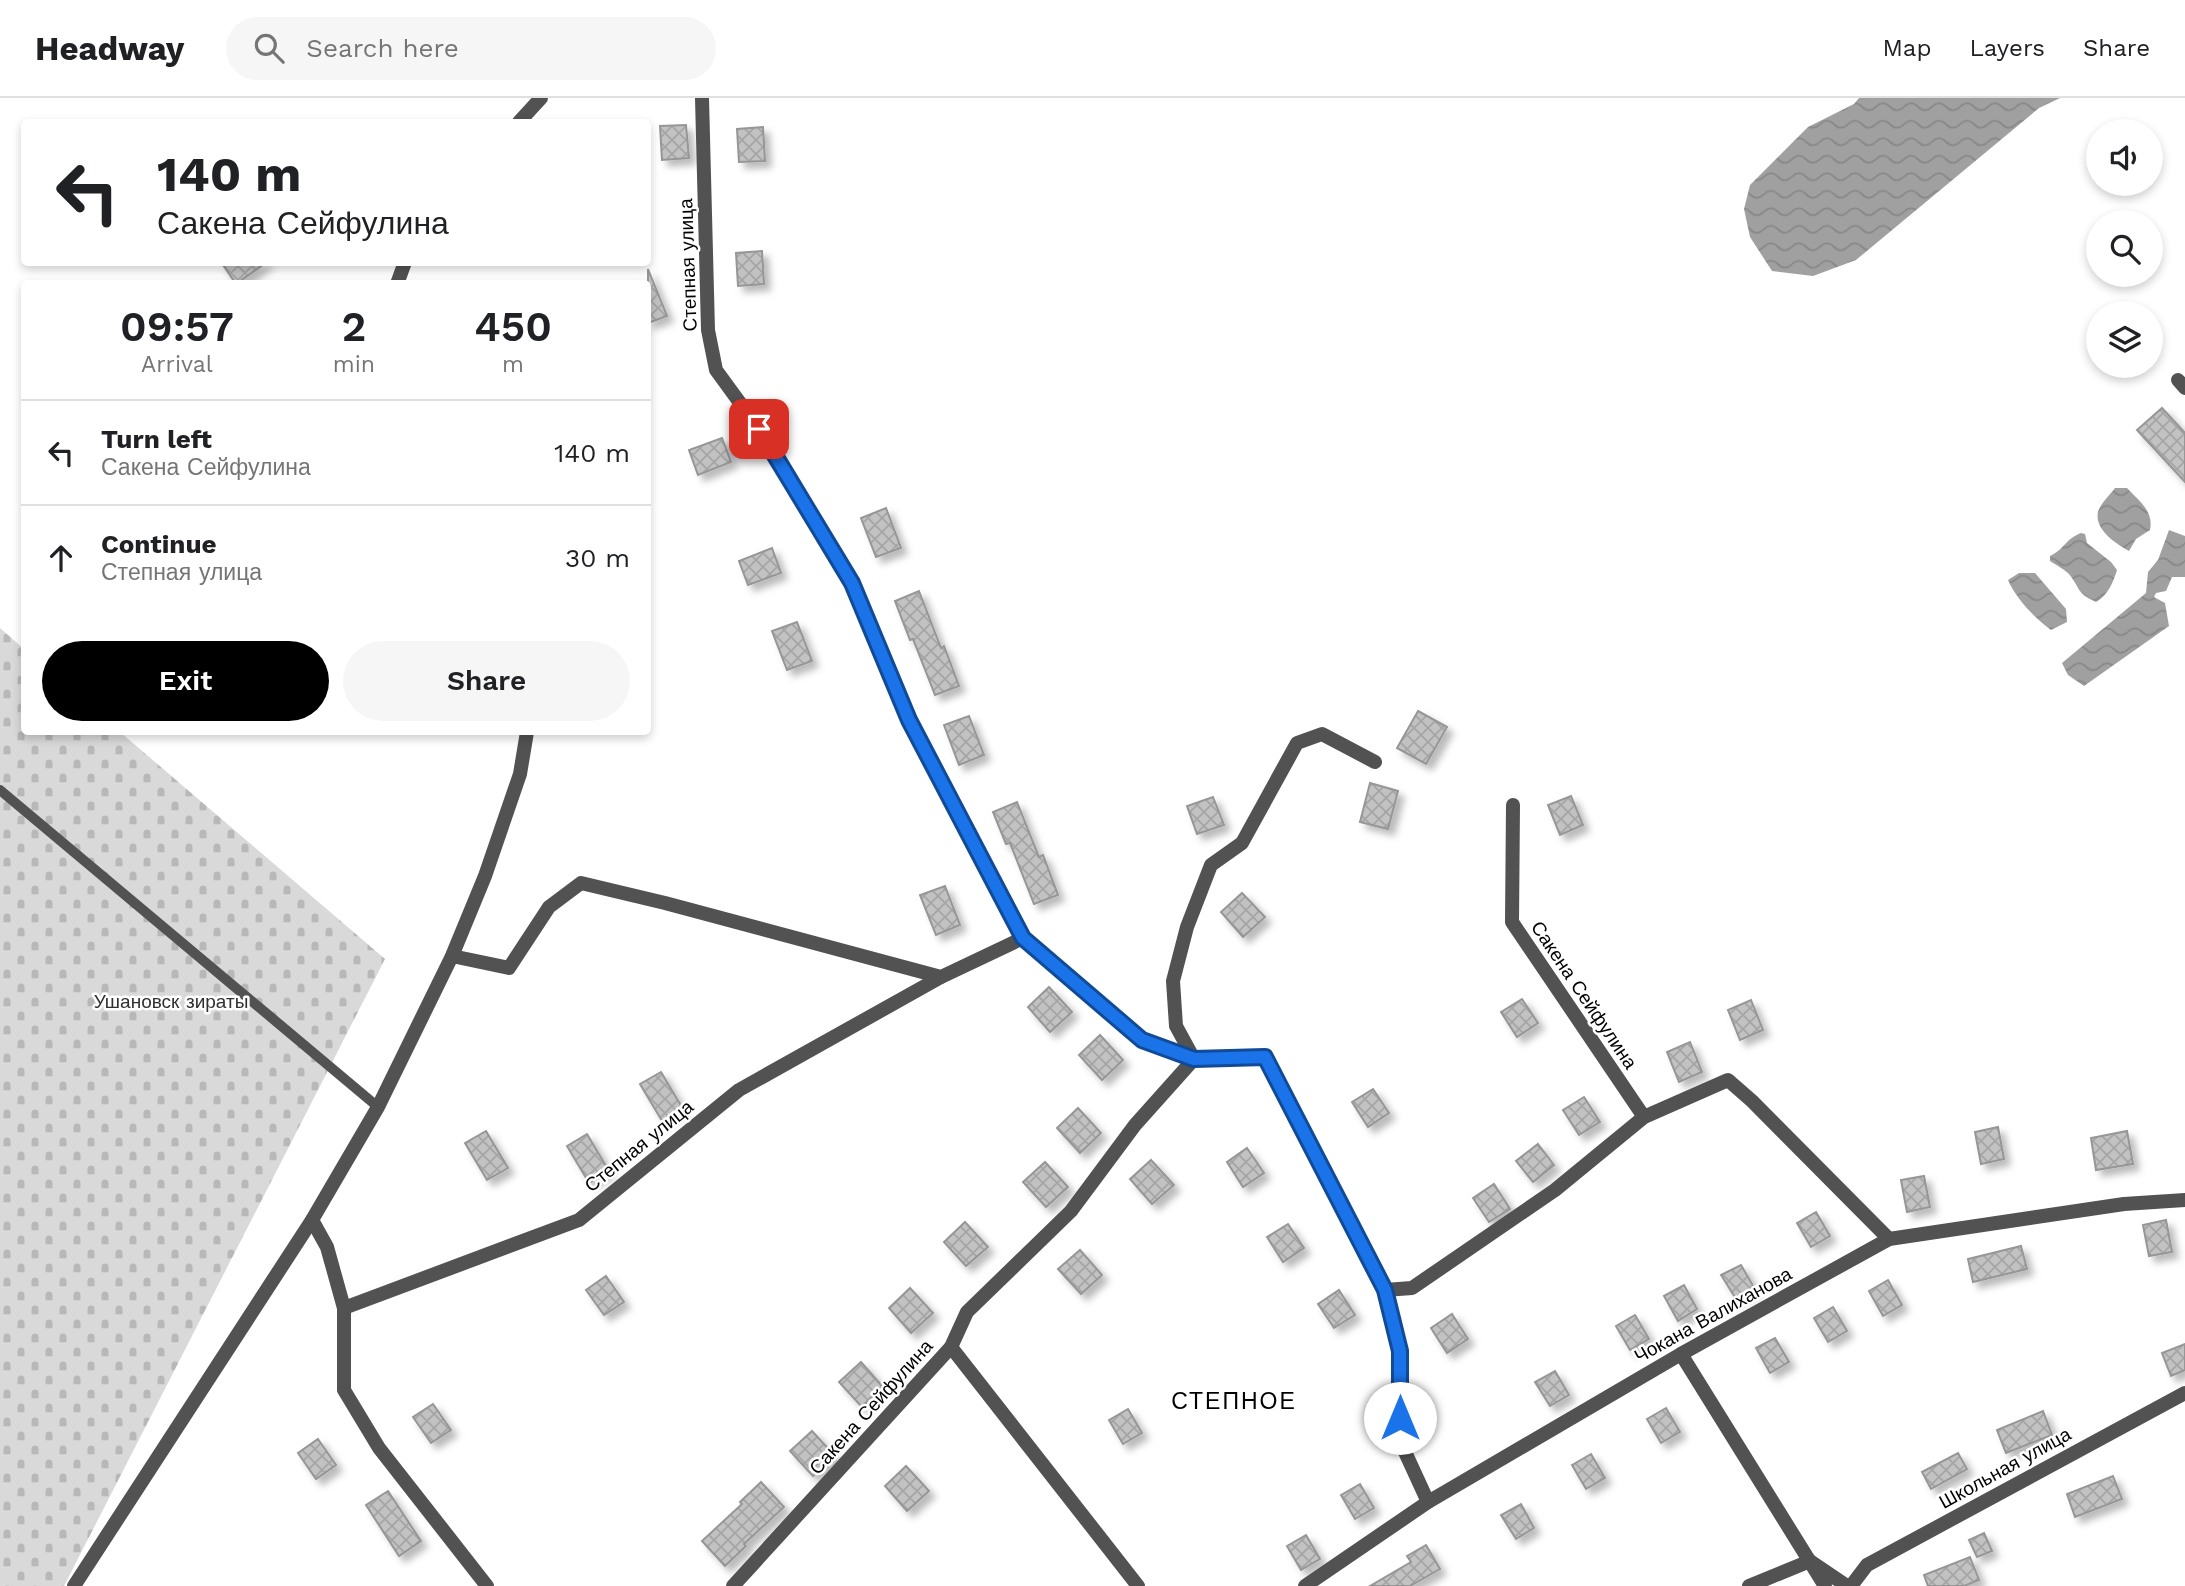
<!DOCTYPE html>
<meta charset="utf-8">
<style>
:root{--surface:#fff;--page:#f6f6f6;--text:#202124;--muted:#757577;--line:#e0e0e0;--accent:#000}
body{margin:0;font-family:"Work Sans",sans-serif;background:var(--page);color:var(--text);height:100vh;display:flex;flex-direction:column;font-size:26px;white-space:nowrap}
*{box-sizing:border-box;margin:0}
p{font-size:23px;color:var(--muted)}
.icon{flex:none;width:38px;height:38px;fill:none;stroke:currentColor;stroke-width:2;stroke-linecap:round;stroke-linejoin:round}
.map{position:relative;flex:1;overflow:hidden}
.details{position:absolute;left:21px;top:182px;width:630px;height:455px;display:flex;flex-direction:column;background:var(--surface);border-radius:7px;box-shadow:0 4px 10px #0003}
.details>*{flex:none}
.top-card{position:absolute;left:21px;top:21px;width:630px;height:147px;border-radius:7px;box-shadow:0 4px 10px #0003;background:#fff;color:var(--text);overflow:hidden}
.fabs{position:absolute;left:2086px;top:21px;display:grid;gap:14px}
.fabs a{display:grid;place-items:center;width:77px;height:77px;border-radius:50%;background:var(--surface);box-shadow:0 4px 10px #0003;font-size:35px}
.pin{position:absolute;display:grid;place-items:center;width:60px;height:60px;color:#fff;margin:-30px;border-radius:14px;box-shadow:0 4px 10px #0006}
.me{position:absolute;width:77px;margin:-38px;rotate:0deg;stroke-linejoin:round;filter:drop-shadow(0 0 5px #0008)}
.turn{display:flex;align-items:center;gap:24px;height:147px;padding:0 21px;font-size:32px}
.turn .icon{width:91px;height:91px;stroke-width:2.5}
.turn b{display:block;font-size:49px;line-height:60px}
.eta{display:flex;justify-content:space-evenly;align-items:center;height:119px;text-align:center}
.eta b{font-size:42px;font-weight:600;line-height:49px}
.cta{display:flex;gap:14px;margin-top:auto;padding:14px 21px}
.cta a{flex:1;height:80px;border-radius:42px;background:var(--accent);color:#fff;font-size:28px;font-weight:600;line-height:80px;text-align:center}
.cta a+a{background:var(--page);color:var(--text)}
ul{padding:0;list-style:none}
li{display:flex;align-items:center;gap:21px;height:105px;padding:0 21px;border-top:2px solid var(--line)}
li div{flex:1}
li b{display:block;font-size:26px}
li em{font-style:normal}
header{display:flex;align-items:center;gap:42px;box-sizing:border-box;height:98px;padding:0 35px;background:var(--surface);border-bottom:2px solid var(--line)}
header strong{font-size:33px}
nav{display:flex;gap:38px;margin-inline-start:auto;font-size:24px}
.search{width:490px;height:63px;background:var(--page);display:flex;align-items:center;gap:18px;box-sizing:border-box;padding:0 24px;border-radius:38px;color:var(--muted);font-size:26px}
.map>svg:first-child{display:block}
</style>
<header>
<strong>Headway</strong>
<div class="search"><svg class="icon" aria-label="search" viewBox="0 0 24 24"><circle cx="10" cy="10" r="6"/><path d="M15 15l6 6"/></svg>Search here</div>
<nav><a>Map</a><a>Layers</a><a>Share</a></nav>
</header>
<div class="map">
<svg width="2185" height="1488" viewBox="0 0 2185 1488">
<defs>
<pattern id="cemetery-stones" width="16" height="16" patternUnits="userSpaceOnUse" patternTransform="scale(1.75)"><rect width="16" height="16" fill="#d9d9d9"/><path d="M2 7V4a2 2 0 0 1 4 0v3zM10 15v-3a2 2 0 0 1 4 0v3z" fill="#b8b8b8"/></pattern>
<pattern id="water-waves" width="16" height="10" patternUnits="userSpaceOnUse" patternTransform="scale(1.75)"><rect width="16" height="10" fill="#a0a0a0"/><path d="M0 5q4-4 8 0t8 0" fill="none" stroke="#888"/></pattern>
<pattern id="building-cross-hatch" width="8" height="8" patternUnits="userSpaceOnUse" patternTransform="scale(1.75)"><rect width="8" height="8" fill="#c2c2c2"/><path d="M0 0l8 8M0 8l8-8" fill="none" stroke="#a5a5a5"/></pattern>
<filter id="shadow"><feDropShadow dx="6" dy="6" stdDeviation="3.5" flood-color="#0004"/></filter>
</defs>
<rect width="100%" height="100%" fill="#fff"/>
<polygon fill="url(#cemetery-stones)" points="0,530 24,551 24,634 120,634 385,861 64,1488 0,1488"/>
<g fill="url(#water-waves)">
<polygon points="1859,0 2060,0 2039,10 1856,162 1813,178 1772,173 1750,139 1744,111 1750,87 1808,29 1854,6"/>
<path d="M2115,390H2127C2139,403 2154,413 2150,432L2136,441L2129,453C2117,446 2094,432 2098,414C2100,406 2110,397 2115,390Z"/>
<polygon points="2169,432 2185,438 2185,479 2172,479 2166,493 2156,495 2154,499 2165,505 2169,528 2084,588 2068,577 2062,565 2146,495 2148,474 2158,462"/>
<path d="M2081,435L2085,436L2087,445L2111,464L2117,472C2113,485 2108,497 2096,504C2076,495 2081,491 2069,476C2064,471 2056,467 2050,463V458C2066,450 2064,442 2081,435Z"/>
<path d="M2019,475H2035L2066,511L2067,524L2051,532C2034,519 2017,502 2008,482Z"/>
</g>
<g fill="url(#building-cross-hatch)" stroke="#969696" stroke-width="2" filter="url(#shadow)">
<polygon points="686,27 689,60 662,62 660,28"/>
<polygon points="763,29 765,63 739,64 737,31"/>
<polygon points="762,153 764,186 738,188 736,155"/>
<polygon points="221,164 267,164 236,186"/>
<polygon points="648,171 667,218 648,225"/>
<polygon points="2162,310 2185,335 2185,384 2137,332"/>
<polygon points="722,340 731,364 698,377 689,352"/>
<polygon points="886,410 901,450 876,459 861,420"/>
<polygon points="772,450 781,475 748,487 739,463"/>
<polygon points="919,493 941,550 944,548 959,588 935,597 913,541 910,542 895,503"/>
<polygon points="797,524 812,563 787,572 772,533"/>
<polygon points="1418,613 1447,629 1426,666 1397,650"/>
<polygon points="969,618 984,657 959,667 944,627"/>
<polygon points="1370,685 1398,693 1388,731 1360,724"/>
<polygon points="1571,698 1583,727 1560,737 1548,707"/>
<polygon points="1213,699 1224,727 1197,736 1187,708"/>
<polygon points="1017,704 1039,759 1043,757 1058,797 1034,806 1010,745 1006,746 993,714"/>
<polygon points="945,788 960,827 936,837 920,797"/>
<polygon points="1242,795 1265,819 1243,839 1221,814"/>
<polygon points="1049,889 1072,914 1050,934 1028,909"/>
<polygon points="1522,901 1538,925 1517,939 1501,914"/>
<polygon points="1751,902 1763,932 1740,942 1728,912"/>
<polygon points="1100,937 1123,962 1102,982 1079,957"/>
<polygon points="1690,944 1702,974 1679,984 1667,954"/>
<polygon points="661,974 683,1011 662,1023 640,986"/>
<polygon points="1373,991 1389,1015 1368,1029 1352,1004"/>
<polygon points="1584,999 1600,1024 1579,1037 1563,1012"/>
<polygon points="1078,1010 1101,1035 1080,1055 1057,1030"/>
<polygon points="1998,1029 2004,1061 1981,1066 1975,1034"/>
<polygon points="486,1033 508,1070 487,1082 465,1045"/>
<polygon points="2127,1033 2133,1066 2096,1072 2091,1040"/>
<polygon points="587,1036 609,1073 589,1085 567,1048"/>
<polygon points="1538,1046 1554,1067 1533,1084 1516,1063"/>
<polygon points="1247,1050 1264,1075 1243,1089 1227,1064"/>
<polygon points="1151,1062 1174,1087 1152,1106 1130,1081"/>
<polygon points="1045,1064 1068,1089 1046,1109 1023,1084"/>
<polygon points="1924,1078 1930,1109 1907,1114 1901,1082"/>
<polygon points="1494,1086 1510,1111 1489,1124 1473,1100"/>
<polygon points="1816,1114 1830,1138 1811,1149 1797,1125"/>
<polygon points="2166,1122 2172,1154 2149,1158 2143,1127"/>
<polygon points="965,1124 988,1149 966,1168 944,1144"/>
<polygon points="1288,1126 1304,1150 1283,1164 1267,1139"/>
<polygon points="2021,1148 2027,1171 1973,1184 1968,1161"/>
<polygon points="1080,1152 1102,1177 1081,1196 1058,1171"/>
<polygon points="1741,1167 1755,1191 1736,1201 1721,1177"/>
<polygon points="606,1178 624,1204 604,1217 586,1192"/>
<polygon points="1888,1182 1902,1207 1883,1218 1869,1193"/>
<polygon points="1684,1187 1697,1211 1678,1223 1664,1198"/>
<polygon points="910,1190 933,1215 911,1235 889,1210"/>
<polygon points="1339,1192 1355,1217 1334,1230 1318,1206"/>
<polygon points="1833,1209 1847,1233 1828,1244 1814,1220"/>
<polygon points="1452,1216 1468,1241 1447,1255 1431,1230"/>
<polygon points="1635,1217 1649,1241 1630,1252 1616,1228"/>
<polygon points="1775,1240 1789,1264 1770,1275 1756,1250"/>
<polygon points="2185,1246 2185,1272 2171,1278 2162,1255"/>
<polygon points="861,1264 883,1289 862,1309 839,1284"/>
<polygon points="1555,1273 1569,1297 1550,1308 1535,1284"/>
<polygon points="433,1306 451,1332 431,1345 413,1319"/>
<polygon points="1666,1310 1680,1334 1661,1345 1647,1321"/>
<polygon points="1128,1311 1142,1335 1123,1346 1109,1322"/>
<polygon points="2043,1313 2052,1337 2006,1355 1997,1332"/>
<polygon points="812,1333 835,1358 813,1378 790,1353"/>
<polygon points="318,1341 336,1367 316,1381 298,1355"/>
<polygon points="1958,1355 1967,1371 1931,1391 1922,1374"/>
<polygon points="1591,1356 1605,1380 1586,1391 1572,1367"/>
<polygon points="906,1368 929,1393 907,1413 885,1388"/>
<polygon points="2113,1378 2122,1401 2075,1419 2067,1396"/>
<polygon points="761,1384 784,1409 744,1446 746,1448 725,1468 702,1443 742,1406 740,1404"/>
<polygon points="1360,1386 1374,1410 1355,1421 1341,1397"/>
<polygon points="388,1393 421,1443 399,1458 366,1407"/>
<polygon points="1521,1406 1534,1430 1516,1441 1501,1417"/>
<polygon points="1984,1435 1992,1453 1977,1459 1969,1442"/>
<polygon points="1306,1437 1320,1461 1301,1472 1287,1448"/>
<polygon points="1426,1447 1440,1471 1410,1488 1370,1488 1411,1464 1407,1458"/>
<polygon points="1970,1459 1979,1482 1964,1488 1928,1488 1924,1477"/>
</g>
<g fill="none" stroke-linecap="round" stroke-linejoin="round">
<polyline stroke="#525252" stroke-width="10" points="0,692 378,1009"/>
<g stroke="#525252" stroke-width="14">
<polyline points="702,0 708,232 716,272 759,331 852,485 909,622 1023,840 1142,942 1194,961"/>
<polyline points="519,24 541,0"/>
<polyline points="397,186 405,164"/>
<polyline points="2178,282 2185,290"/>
<polyline points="1513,707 1512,824 1644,1019"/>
<polyline points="452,858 509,870 549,809 581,785 665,805 941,879 1023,840"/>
<polyline points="1194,961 1176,928 1173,883 1187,829 1211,767 1242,745 1297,645 1322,636 1375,664"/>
<polyline points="312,1122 327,1149 344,1210 344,1292 379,1350 487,1488"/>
<polyline points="1385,1192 1412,1190 1555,1092 1644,1019 1728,982 1752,1003 1889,1141"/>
<polyline points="344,1210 579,1122 739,992 941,879"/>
<polyline points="951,1249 1138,1488"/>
<polyline points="1681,1256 1825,1488"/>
<polyline points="74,1488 312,1122 378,1009 452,858 485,778 520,676 527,634"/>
<polyline points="733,1488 951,1249 967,1214 1071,1113 1135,1027 1194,961 1265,959 1385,1192 1400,1253 1400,1343 1428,1404"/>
<polyline points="1305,1488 1428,1404 1681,1256 1889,1141 2124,1106 2185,1102"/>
<polyline points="1749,1488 1810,1463 1847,1488"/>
<polyline points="1851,1488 1867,1467 2185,1295"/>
</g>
</g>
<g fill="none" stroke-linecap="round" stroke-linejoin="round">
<g stroke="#114b97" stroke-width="18">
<polyline id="route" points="759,331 852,485 909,622 1023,840 1142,942 1194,961 1265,959 1385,1192 1400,1253 1400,1320"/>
</g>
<use href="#route" stroke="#1a73e8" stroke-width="12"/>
</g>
<g text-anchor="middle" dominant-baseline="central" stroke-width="5" stroke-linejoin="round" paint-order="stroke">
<g font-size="19" fill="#000" stroke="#fff">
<text transform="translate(688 167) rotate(-92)">Степная улица</text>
<text transform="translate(1584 897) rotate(56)">Сакена Сейфулина</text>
<text transform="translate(639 1048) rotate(-39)">Степная улица</text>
<text transform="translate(1713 1217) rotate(-29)">Чокана Валиханова</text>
<text transform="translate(871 1309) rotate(-48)">Сакена Сейфулина</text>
<text transform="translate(2005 1370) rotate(-29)">Школьная улица</text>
</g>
<g font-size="19" fill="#303030" stroke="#fff">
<text x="171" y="903">Ушановск зираты</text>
</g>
<g font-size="23" letter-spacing="2" fill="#000" stroke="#fff">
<text x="1234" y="1303">СТЕПНОЕ</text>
</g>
</g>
</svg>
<div class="fabs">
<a><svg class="icon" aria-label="sound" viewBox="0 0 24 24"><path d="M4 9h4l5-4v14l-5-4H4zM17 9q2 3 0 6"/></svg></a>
<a><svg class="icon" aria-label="search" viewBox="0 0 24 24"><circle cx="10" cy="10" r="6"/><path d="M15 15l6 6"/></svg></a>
<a><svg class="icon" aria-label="layers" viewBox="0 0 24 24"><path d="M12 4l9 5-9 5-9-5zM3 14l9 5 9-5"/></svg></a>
</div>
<div class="pin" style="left:759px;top:331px;background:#d93025"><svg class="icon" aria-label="arrive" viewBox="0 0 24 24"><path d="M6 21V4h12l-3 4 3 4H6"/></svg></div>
<svg class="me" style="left:1400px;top:1320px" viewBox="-20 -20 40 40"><circle r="19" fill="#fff"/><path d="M0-13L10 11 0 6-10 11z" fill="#1a73e8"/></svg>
<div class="top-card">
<div class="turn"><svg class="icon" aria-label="left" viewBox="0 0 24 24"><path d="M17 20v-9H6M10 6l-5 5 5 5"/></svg><div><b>140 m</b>Сакена Сейфулина</div></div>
</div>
<section class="details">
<div class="eta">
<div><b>09:57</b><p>Arrival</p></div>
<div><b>2</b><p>min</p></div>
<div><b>450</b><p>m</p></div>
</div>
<ul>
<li><svg class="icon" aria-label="left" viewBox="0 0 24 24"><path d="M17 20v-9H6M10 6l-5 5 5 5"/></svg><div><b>Turn left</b><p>Сакена Сейфулина</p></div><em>140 m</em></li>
<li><svg class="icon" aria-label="ahead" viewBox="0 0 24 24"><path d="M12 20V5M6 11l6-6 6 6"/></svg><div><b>Continue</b><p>Степная улица</p></div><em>30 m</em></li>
</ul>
<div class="cta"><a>Exit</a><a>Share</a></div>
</section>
</div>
